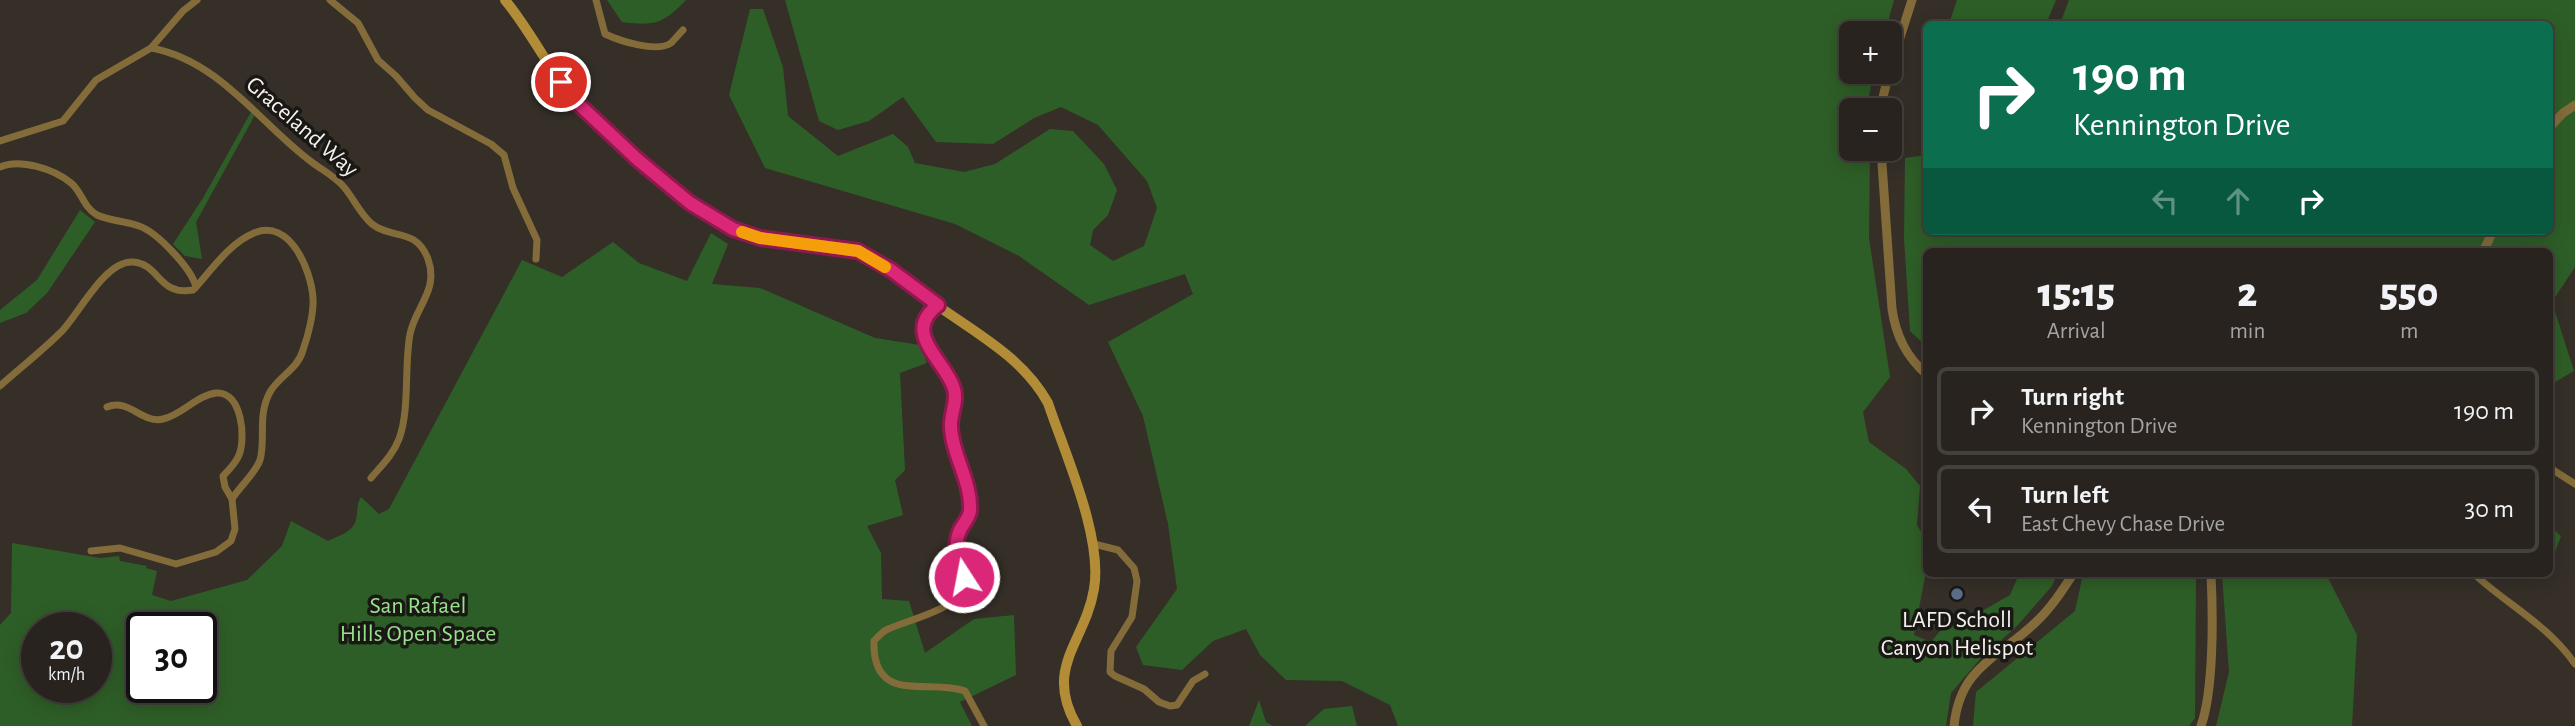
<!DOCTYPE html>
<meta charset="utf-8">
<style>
:root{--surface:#28231e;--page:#302b27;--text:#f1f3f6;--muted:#a5a4a4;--line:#44403c}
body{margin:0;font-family:"Alegreya Sans",sans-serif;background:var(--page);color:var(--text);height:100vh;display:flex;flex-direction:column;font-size:26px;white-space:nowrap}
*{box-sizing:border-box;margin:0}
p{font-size:23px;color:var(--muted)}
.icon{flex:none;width:38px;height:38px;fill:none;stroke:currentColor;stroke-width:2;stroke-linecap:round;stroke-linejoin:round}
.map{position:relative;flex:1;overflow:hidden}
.sheet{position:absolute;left:1923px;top:248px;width:630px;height:329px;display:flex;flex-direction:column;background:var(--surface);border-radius:10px;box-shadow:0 4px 18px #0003,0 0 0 2px var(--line)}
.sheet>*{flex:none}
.banner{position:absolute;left:1923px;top:21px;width:630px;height:214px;border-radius:10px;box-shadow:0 4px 18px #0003,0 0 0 2px var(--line);background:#0b6e4f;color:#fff;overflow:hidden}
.controls{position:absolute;left:1839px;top:21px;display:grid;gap:14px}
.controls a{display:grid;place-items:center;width:63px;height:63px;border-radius:10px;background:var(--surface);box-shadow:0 4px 18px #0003,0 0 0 2px var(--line);font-size:35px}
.speed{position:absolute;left:21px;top:612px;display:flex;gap:14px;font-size:35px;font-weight:700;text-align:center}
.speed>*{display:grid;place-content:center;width:91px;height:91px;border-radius:50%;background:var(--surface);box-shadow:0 4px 18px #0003,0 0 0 2px var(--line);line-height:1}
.speed small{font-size:18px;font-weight:400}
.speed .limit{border:4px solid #111;border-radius:10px;background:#fff;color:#111}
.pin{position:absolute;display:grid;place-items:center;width:60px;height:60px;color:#fff;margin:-30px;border:4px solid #fff;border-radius:50%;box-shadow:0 2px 7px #0007}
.me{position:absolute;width:77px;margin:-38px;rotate:349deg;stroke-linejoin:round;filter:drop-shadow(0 0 5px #0008)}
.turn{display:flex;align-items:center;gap:24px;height:147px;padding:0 35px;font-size:32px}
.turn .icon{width:91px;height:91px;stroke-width:2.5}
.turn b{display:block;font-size:49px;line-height:60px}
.lanes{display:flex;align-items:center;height:66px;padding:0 35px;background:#0003;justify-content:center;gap:35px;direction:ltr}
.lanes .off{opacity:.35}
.eta{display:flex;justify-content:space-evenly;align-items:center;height:119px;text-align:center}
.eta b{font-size:42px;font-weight:800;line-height:49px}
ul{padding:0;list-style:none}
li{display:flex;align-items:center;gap:21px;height:88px;margin:0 14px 10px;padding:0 21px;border:4px solid var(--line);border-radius:10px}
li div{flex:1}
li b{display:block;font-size:26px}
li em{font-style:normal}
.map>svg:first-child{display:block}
</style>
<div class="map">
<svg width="2575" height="726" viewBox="0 0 2575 726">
<rect width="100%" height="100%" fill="#352f28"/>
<g fill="#2e5e27" fill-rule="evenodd">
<path d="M607,0H686C663,24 655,26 622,22Z"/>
<polygon points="785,0 1894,0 1885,33 1852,33 1852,72 1874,72 1866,110 1852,110 1852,149 1870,149 1869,238 1890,377 1863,412 1869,442 1906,469 1920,486 1917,525 1927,542 1927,566 1914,635 1931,642 1944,626 1975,615 2010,595 2019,574 2057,574 2052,586 2017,626 1981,658 1951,693 1946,726 1398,726 1390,705 1342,681 1286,680 1260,655 1246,629 1213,641 1182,670 1143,665 1136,647 1177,589 1168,524 1143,416 1108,342 1193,294 1185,274 1089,305 1019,256 955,224 765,168 729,95 750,9 763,9 783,67 788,116 838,156 893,134 908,147 915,163 964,172 995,164 1050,129 1073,131 1104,164 1117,190 1108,215 1093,230 1090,245 1113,261 1144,246 1157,208 1147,181 1098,125 1061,107 1034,118 993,144 936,142 903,97 869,121 838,130 819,121"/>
<polygon points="1957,0 2056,0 2046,24 1949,24"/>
<polygon points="2069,0 2575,0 2575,267 2552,302 2574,371 2550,385 2550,252 1927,252 1927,347 1910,331 1904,239 1905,158 1927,155 1927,231 2550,231 2550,24 2060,24"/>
<polygon points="251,112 255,115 196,222 202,259 185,256 173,244 203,198"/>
<polygon points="80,210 95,222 47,293 26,313 0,323 0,310 37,280"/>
<path d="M711,233L728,244L712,284L760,288L875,338L920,345L927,363L900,373L905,470L895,480L903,515L867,526L881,553L882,599L909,601L925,653L974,619L1014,615L1016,675L960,702L972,726H0V625L11,613L12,543L100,558L119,556L120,561L147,566L146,568L157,571L152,595L171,601L247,580L282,546L291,521L328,541C338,536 353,532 356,520C358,511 356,505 361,497L379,514L389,509L522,260L562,277L613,242L639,263L687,281ZM37,628H96V688H37ZM142,628H201V688H142Z"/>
<polygon points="2550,526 2561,536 2550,565"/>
<polygon points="2083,574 2196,574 2195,718 2189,726 1973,726 1976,692 2075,611"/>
<polygon points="2222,574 2326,574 2357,635 2352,726 2216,726 2229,672"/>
<polygon points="1259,700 1266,722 1273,726 1249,726"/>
<polygon points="1352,706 1357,726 1305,726 1324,709"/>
</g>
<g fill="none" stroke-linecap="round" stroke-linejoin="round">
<g stroke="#846c3a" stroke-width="7">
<polyline points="330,0 358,23 378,60 396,76 415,98 428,110 491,144 504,155 513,188 537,240 536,259"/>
<path d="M596,0L605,34C620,41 657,53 671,43C675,39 679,34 683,30"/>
<path d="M151,48C218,60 258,121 309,160C320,169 333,175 343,186C353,197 360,214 372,224C392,240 416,227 428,259C439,290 416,306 410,334C404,366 410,410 399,439C393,455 381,466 371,478"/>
<polyline points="0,141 63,121 96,80 151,48 183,11 197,0"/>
<path d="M0,167C20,158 54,169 71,183C82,192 83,207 97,215C110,221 126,221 139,226C157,232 192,269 196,287C213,268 230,243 254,233C290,218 311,270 313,298C314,313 308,336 303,350C298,369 279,376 270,392C257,416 266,439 260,460C255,474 240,486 232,499L235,529L231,541L216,552L176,564L120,548L91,551"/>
<path d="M938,305C929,312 923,320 923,332C925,353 947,369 954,388C959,401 949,416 951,430C955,452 973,492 970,513C968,526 956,531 956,552C956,564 968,577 964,588C956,610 904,621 886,630C881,633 878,637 874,641C872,706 929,678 965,691L984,726"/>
<path d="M0,386C20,368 42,351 61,332C79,314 105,260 133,262C160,264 158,296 193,290L196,287"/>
<path d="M107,407C129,398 142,424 163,419C182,415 197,395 216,393C242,391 246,438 239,455C236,463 229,470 223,476L225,487L232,499"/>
<polyline points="2550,468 2575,484"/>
<polyline points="1094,544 1118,550 1134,568 1137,581 1132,617 1111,651 1110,672 1115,676 1144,689 1159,702 1170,706 1177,705 1193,681 1205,674"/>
<path d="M2474,574C2509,606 2547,624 2575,664"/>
</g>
<g stroke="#846c3a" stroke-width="9">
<polyline points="1890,69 1912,0"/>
<polyline points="1880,110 1889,72"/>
<polyline points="2550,127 2563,113 2575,105"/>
<path d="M1881,149L1892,309C1896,336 1906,356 1927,375"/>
<polyline points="2483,252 2493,231"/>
<path d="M1954,726C1960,666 1999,658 2036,622C2051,608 2062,591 2073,574"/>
<path d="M2201,726C2214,689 2213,615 2211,574"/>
</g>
<path stroke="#b38c37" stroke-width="10" d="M505,0C529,29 545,62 568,92C578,106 593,117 606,129C633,155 662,185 694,205C728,227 756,240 797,244C817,246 840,244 859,252C888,264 913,287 938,306C978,334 1024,359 1048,403C1065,454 1103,537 1094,589C1085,643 1043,667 1077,726"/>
</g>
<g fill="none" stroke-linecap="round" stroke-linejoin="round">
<g stroke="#8e194d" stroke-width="18">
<path id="route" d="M561,82L570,96L637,159L690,203L733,229L760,238L858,251L891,270L938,305C900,333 947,362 954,389C958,402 950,414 951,427C952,455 972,482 970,511C969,518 963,524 960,530C953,546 957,562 964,577"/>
</g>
<use href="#route" stroke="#db2777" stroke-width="12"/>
<polyline stroke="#f59e0b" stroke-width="12" points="742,232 760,238 858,251 885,267"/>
</g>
<circle fill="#5c6f8a" stroke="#1a1815" stroke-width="2.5" cx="1957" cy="594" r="7"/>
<g text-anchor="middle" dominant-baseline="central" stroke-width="7" stroke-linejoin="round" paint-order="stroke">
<g font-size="24" fill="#f5f1ed" stroke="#1a1815">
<text transform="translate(302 127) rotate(41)">Graceland Way</text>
</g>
<g font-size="24" fill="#97e08c" stroke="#1a1815">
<text x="418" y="606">San Rafael<tspan x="418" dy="28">Hills Open Space</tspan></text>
</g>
<g font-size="24" fill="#f5f1ed" stroke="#1a1815">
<text x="1957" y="620">LAFD Scholl<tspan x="1957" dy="28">Canyon Helispot</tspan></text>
</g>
</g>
</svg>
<div class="controls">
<a>+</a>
<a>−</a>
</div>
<div class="speed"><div>20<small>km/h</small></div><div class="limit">30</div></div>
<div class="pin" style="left:561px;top:82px;background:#d93025"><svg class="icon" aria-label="arrive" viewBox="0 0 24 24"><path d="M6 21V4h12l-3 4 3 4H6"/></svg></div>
<svg class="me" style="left:964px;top:577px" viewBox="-20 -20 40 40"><circle r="17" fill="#db2777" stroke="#fff" stroke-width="3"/><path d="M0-11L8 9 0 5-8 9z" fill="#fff"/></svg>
<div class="banner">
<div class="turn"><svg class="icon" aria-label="right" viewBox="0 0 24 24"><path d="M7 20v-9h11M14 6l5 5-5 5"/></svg><div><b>190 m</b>Kennington Drive</div></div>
<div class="lanes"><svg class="icon off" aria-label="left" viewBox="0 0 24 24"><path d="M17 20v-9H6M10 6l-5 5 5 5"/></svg><svg class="icon off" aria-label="ahead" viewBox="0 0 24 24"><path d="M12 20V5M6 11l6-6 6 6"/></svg><svg class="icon" aria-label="right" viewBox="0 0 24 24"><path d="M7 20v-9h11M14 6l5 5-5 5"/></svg></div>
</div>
<section class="sheet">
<div class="eta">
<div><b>15:15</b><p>Arrival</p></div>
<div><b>2</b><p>min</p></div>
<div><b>550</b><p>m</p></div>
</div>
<ul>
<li><svg class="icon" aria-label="right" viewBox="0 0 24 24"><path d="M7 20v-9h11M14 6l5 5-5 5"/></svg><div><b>Turn right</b><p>Kennington Drive</p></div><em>190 m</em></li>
<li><svg class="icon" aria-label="left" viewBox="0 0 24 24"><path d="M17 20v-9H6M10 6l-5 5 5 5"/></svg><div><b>Turn left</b><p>East Chevy Chase Drive</p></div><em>30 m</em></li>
</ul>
</section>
</div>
